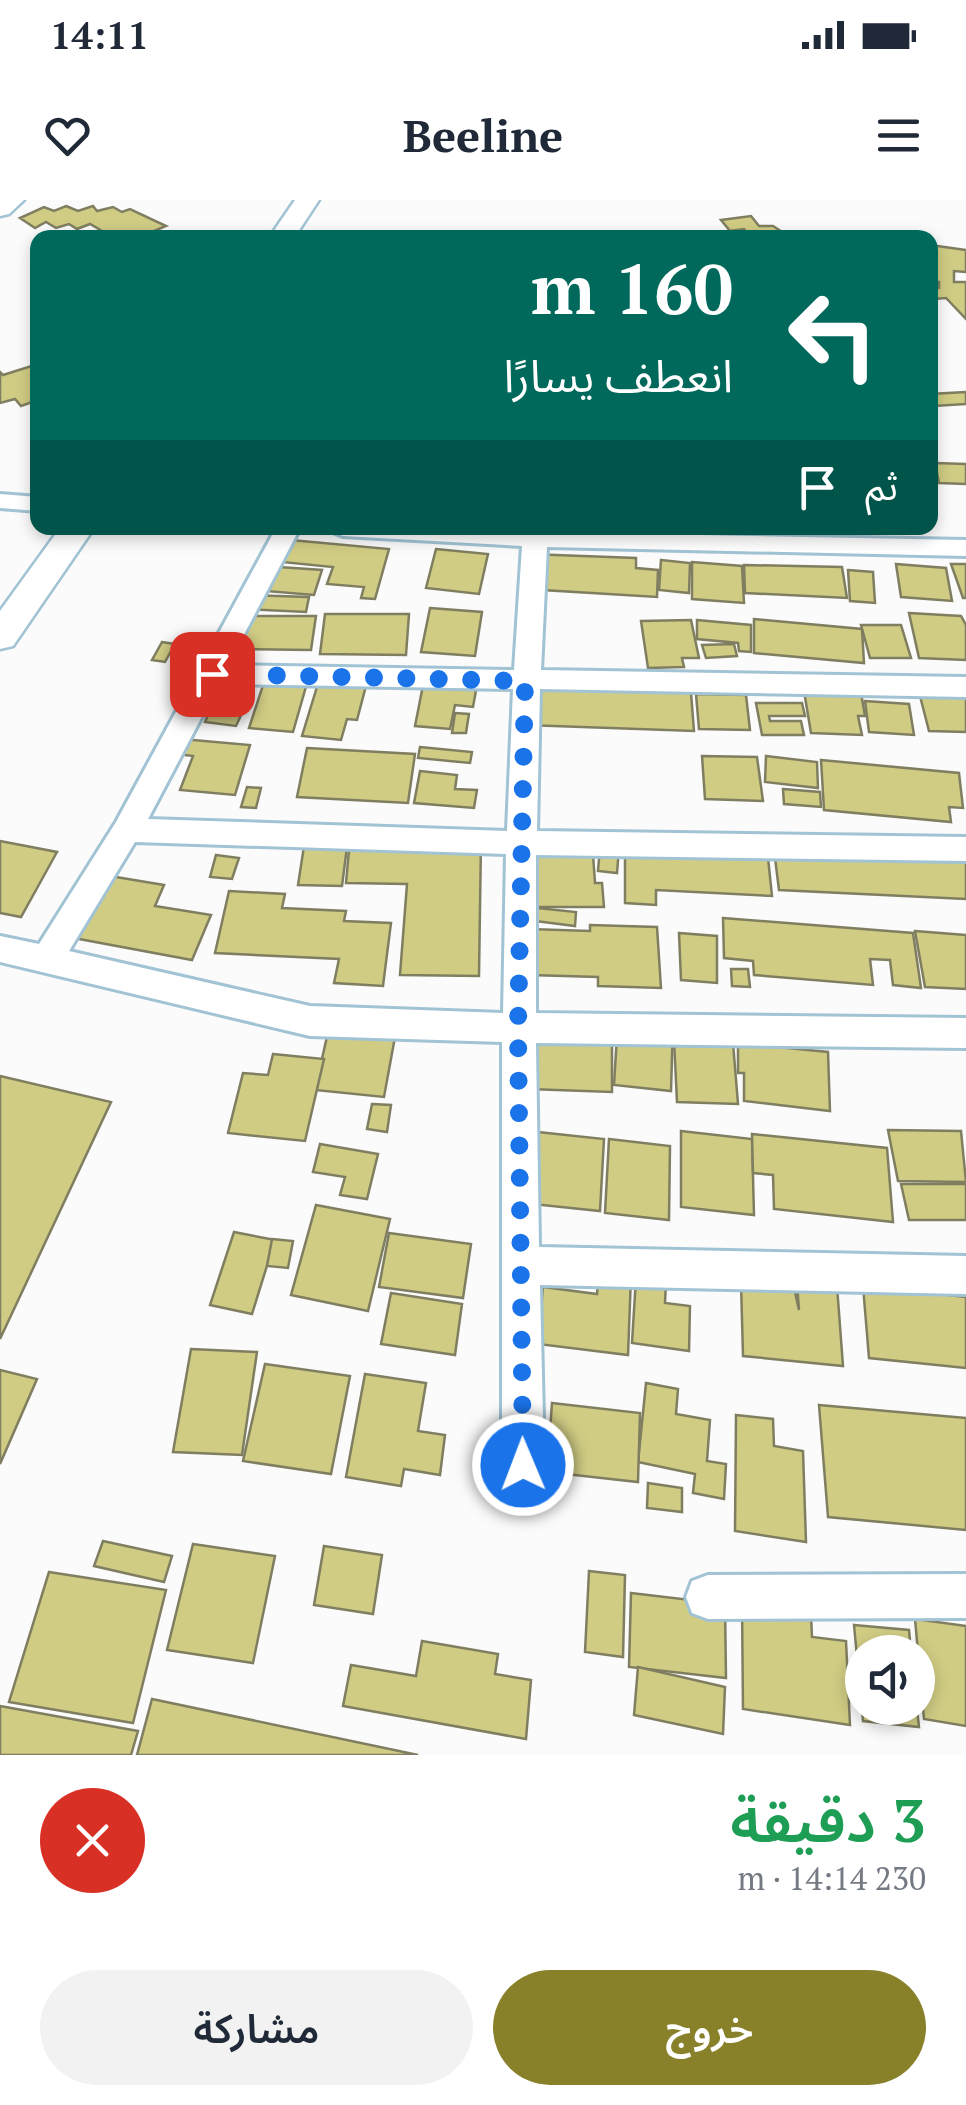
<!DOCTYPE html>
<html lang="ar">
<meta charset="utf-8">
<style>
:root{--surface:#fff;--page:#f2f2f3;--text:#1f2937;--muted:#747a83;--accent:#888129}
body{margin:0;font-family:"PT Serif","Noto Sans Arabic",serif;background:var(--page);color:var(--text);direction:rtl;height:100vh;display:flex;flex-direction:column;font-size:38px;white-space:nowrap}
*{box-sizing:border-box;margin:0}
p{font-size:32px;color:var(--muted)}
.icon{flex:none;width:55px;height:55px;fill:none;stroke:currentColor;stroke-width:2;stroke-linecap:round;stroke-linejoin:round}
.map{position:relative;height:1555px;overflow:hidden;direction:ltr}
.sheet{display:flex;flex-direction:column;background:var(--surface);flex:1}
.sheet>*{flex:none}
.hud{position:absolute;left:30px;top:30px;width:908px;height:305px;border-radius:20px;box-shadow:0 5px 15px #0003;direction:rtl;background:#00695c;color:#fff;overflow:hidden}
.fabs{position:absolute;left:845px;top:1435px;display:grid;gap:20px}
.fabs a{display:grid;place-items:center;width:90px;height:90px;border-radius:50%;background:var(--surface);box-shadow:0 5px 15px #0003;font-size:50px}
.pin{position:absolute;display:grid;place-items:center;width:85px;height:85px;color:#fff;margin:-42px;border-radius:20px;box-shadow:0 5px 15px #0006}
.me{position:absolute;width:110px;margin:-55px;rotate:359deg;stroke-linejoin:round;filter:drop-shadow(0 0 8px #0008)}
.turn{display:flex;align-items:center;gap:35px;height:210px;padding:0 40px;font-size:45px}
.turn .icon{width:130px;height:130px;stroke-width:2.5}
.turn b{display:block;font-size:70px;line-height:85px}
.then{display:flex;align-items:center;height:95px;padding:0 40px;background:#0003;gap:20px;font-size:38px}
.round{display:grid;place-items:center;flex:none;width:105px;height:105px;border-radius:52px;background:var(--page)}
.headline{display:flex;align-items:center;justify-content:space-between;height:170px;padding:0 40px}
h1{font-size:60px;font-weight:600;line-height:75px;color:#1e9e55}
.cta{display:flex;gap:20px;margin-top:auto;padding:20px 40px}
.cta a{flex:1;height:115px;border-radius:60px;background:var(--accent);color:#fff;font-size:40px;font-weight:600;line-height:115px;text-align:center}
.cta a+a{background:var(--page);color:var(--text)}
.status{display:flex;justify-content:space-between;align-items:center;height:70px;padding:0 50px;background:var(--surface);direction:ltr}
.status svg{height:28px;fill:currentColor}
header{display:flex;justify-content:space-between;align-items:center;height:130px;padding:0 40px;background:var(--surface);font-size:45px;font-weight:600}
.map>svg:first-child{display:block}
</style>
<div class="status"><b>14:11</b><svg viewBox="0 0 49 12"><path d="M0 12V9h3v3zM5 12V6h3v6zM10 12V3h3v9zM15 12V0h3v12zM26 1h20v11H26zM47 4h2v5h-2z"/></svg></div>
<header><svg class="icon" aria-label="menu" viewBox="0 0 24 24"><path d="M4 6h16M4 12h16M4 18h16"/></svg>Beeline<svg class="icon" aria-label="heart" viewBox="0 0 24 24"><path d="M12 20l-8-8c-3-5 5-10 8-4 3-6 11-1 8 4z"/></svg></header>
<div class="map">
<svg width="966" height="1555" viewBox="0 0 966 1555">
<rect width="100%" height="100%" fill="#fbfbfb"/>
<g fill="#d0cc84" stroke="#807e60" stroke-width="2.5">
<polygon points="66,6 78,11 93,6 97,11 113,7 122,12 130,9 166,26 154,31 156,38 114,38 90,24 77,29 69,24 56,28 46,22 35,28 20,18 44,7 54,11"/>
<polygon points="751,16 759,26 773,26 790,37 751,38 744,29 730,31 721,20"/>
<polygon points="930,45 966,50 966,72 954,71 954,82 966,82 966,119 946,98 934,99 930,94 930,89 939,88 939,82 930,80"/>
<polygon points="38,164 38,200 21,206 15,199 0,203 0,172 3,175"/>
<polygon points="966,192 966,204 934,206 930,199 930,194"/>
<polygon points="935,263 966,264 966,284 939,283"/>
<polygon points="280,339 389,349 375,399 361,398 364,387 327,384 333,367 272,361"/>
<polygon points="436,349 488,354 479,394 426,388"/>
<polygon points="529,354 636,358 636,368 658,370 657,397 526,389"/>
<polygon points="661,360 690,363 689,393 659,390"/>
<polygon points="692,362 742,366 744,403 692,399"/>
<polygon points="896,364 946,368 952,401 901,397"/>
<polygon points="951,364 966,364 966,398 963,398"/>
<polygon points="744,365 842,367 847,398 745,393"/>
<polygon points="279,367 322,370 314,395 253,390"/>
<polygon points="848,370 873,372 875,403 850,401"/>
<polygon points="246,395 309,397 306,412 243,409"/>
<polygon points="430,408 482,412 475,456 421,452"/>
<polygon points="909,413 961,416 966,425 966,460 919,458"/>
<polygon points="325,414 409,414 406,455 320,454"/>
<polygon points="237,416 316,416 311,450 229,449"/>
<polygon points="754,419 862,429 864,463 754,453"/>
<polygon points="691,420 699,458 682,458 684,467 648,468 641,421"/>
<polygon points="697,420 751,425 751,452 739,451 738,443 697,439"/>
<polygon points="861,425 901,425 911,458 870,458"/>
<polygon points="162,442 175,444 165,462 152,460"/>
<polygon points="734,444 737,456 706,458 702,445"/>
<polygon points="320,477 367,482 357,520 347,519 341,540 302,536"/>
<polygon points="265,479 307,483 293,532 249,528"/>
<polygon points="424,480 477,485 473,507 455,505 450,529 415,526"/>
<polygon points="527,488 691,493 694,531 526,525"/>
<polygon points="804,491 861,493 865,516 858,516 862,535 811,533"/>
<polygon points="919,492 966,494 966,532 929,531"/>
<polygon points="696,494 746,495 750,530 699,529"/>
<polygon points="216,496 248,500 236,526 205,522"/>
<polygon points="865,501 909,504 914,535 869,532"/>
<polygon points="756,503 802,503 805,516 769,516 770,521 801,521 804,535 762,535"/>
<polygon points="455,513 469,514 466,533 452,533"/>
<polygon points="182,539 250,545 235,595 180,590 193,556 177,554"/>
<polygon points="420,547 472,552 470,563 418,558"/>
<polygon points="307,548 415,554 408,603 297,597"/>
<polygon points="702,556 757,557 763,601 705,599"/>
<polygon points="766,556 817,562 818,588 765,582"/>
<polygon points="821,560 959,573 963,608 949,607 951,622 824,610"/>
<polygon points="420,571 457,575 455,589 477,590 474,608 414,603"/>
<polygon points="247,587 261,588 256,608 241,607"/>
<polygon points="783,589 820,592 821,607 784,604"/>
<polygon points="350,639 481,640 479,776 400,775 407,684 346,683"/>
<polygon points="0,641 57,652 21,717 0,713"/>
<polygon points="773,642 966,650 966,699 779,690"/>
<polygon points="304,646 347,647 342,686 298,685"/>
<polygon points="600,647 619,648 617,673 598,671"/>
<polygon points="767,648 772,696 656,690 656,705 625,703 625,652"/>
<polygon points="530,654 593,654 595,683 602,683 604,707 531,707"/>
<polygon points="216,655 239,658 232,679 210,677"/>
<polygon points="92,673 164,685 155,706 211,715 192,760 63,736"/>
<polygon points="229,691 285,694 282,708 346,711 344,721 391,723 383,786 334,783 339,759 215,753"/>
<polygon points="537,708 576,712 575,726 535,721"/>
<polygon points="723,718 913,733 921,788 893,785 890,760 870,759 873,785 754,775 753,761 724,758"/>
<polygon points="590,725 657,727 661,788 598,786 598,777 530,775 530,729 590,731"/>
<polygon points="915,731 966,735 966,789 925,787"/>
<polygon points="679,733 717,736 717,783 681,780"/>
<polygon points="731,769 748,769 750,787 732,786"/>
<polygon points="618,819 673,825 671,891 614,885"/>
<polygon points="397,826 384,897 315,890 328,832"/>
<polygon points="531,826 612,829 612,892 529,889"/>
<polygon points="674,840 733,843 738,904 677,902"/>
<polygon points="738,843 828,852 830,911 744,901 744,873 738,873"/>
<polygon points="273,854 324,859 305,941 228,933 243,873 268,875"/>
<polygon points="0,876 111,902 0,1139"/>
<polygon points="372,904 391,905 387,932 367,929"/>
<polygon points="888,930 961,931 966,982 898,981"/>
<polygon points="681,931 752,939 754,1015 681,1007"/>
<polygon points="538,932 604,939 600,1011 532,1004"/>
<polygon points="752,934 887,948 893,1022 774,1009 773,975 753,973"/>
<polygon points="609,939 670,946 669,1020 605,1013"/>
<polygon points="320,944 378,954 367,999 340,995 345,977 313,972"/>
<polygon points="901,984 966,984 966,1020 909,1020"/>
<polygon points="316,1005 390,1019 368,1111 291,1095"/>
<polygon points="234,1032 275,1040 252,1114 210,1105"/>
<polygon points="389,1033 471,1044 463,1098 379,1087"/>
<polygon points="272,1039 293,1041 288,1068 267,1066"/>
<polygon points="599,1072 631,1076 628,1155 538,1144 543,1087 597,1094"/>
<polygon points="636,1078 666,1082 665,1103 690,1106 689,1151 632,1143"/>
<polygon points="797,1082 837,1086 843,1166 743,1156 741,1083 794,1088 799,1110"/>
<polygon points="863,1086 966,1097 966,1168 869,1158"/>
<polygon points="391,1093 462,1104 455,1155 381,1144"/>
<polygon points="191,1149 257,1152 242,1255 173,1252"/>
<polygon points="265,1164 350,1176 331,1274 243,1261"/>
<polygon points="0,1170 37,1179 0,1264"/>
<polygon points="365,1174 426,1183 418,1231 445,1235 440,1275 404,1269 401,1286 346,1277"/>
<polygon points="646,1183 678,1189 676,1214 710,1220 707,1261 726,1264 724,1299 693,1293 695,1274 638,1262"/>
<polygon points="552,1203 640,1213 638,1282 547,1272"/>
<polygon points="819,1205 966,1218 966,1330 828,1317"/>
<polygon points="736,1215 773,1219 774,1246 803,1251 806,1342 735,1331"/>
<polygon points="648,1283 682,1288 682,1312 647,1308"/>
<polygon points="103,1341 172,1356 164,1382 94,1366"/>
<polygon points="193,1344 275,1356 253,1463 167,1450"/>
<polygon points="324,1346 382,1355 373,1414 314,1405"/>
<polygon points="589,1371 625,1375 623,1457 585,1452"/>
<polygon points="49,1372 166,1390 133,1523 9,1502"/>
<polygon points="631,1393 725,1404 726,1478 629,1467"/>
<polygon points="742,1404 811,1415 812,1437 846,1441 850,1525 743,1509"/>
<polygon points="915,1419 966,1426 966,1526 924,1519"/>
<polygon points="854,1425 909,1430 911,1452 862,1452 862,1508 917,1508 919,1527 863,1521"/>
<polygon points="422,1441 498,1454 495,1474 531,1480 526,1539 343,1506 351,1465 416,1476"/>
<polygon points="638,1467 725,1487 723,1534 634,1515"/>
<polygon points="152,1499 418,1555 137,1555"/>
<polygon points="0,1506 138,1531 131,1555 0,1555"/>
</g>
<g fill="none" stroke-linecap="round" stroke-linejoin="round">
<g stroke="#a1c3d4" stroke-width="6">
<g id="minor">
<polygon points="0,294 38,297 38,311 0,308"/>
<path d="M276,328H300L228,465L514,470L522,346L343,336L335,333L331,328L966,340V356L547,347L541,470L966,477V497L540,489L537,631L966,637V661L536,655V813L966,818V848L536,843L539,1047L966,1056V1094L540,1085L544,1265L538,1280L523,1286L508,1280L502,1265V842L310,836L0,762V736L39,744L116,622ZM219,484L513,489L507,631L148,619ZM135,642L506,654L503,813L310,806L69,751Z"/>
<polygon points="966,1374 966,1418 708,1419 692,1413 686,1397 692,1381 708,1375"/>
</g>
</g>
<g stroke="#a1c3d4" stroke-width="5">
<g id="secondary">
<polygon points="0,0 24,0 9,14 0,16"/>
<polygon points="295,0 319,0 294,38 269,38"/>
<polygon points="60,328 94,328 13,446 0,449 0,411"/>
</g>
</g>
<use href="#minor" fill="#fff" fill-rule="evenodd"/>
<use href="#secondary" fill="#fff" fill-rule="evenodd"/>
</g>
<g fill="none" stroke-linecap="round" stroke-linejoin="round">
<polyline stroke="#1a73e8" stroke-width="18" stroke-dasharray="0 32.4" points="212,474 525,481 518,828 523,1265"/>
</g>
</svg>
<div class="fabs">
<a><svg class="icon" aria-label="sound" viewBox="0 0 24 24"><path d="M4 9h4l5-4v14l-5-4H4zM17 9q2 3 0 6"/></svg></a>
</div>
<div class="pin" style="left:212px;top:474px;background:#d93025"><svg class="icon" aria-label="arrive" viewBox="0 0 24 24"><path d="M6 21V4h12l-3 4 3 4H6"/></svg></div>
<svg class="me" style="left:523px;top:1265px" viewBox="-20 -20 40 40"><circle r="17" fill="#1a73e8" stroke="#fff" stroke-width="3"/><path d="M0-11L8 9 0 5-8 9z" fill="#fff"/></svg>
<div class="hud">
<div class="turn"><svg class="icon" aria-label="left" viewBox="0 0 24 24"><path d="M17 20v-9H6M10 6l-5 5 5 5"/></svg><div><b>160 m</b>انعطف يسارًا</div></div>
<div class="then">ثم<svg class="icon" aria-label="arrive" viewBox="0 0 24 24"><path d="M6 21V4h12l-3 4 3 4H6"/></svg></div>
</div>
</div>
<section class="sheet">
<div class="headline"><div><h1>3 دقيقة</h1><p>230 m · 14:14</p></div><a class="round" style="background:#d93025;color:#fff"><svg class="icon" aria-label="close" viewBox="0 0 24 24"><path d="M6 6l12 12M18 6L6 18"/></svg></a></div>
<div class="cta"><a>خروج</a><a>مشاركة</a></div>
</section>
